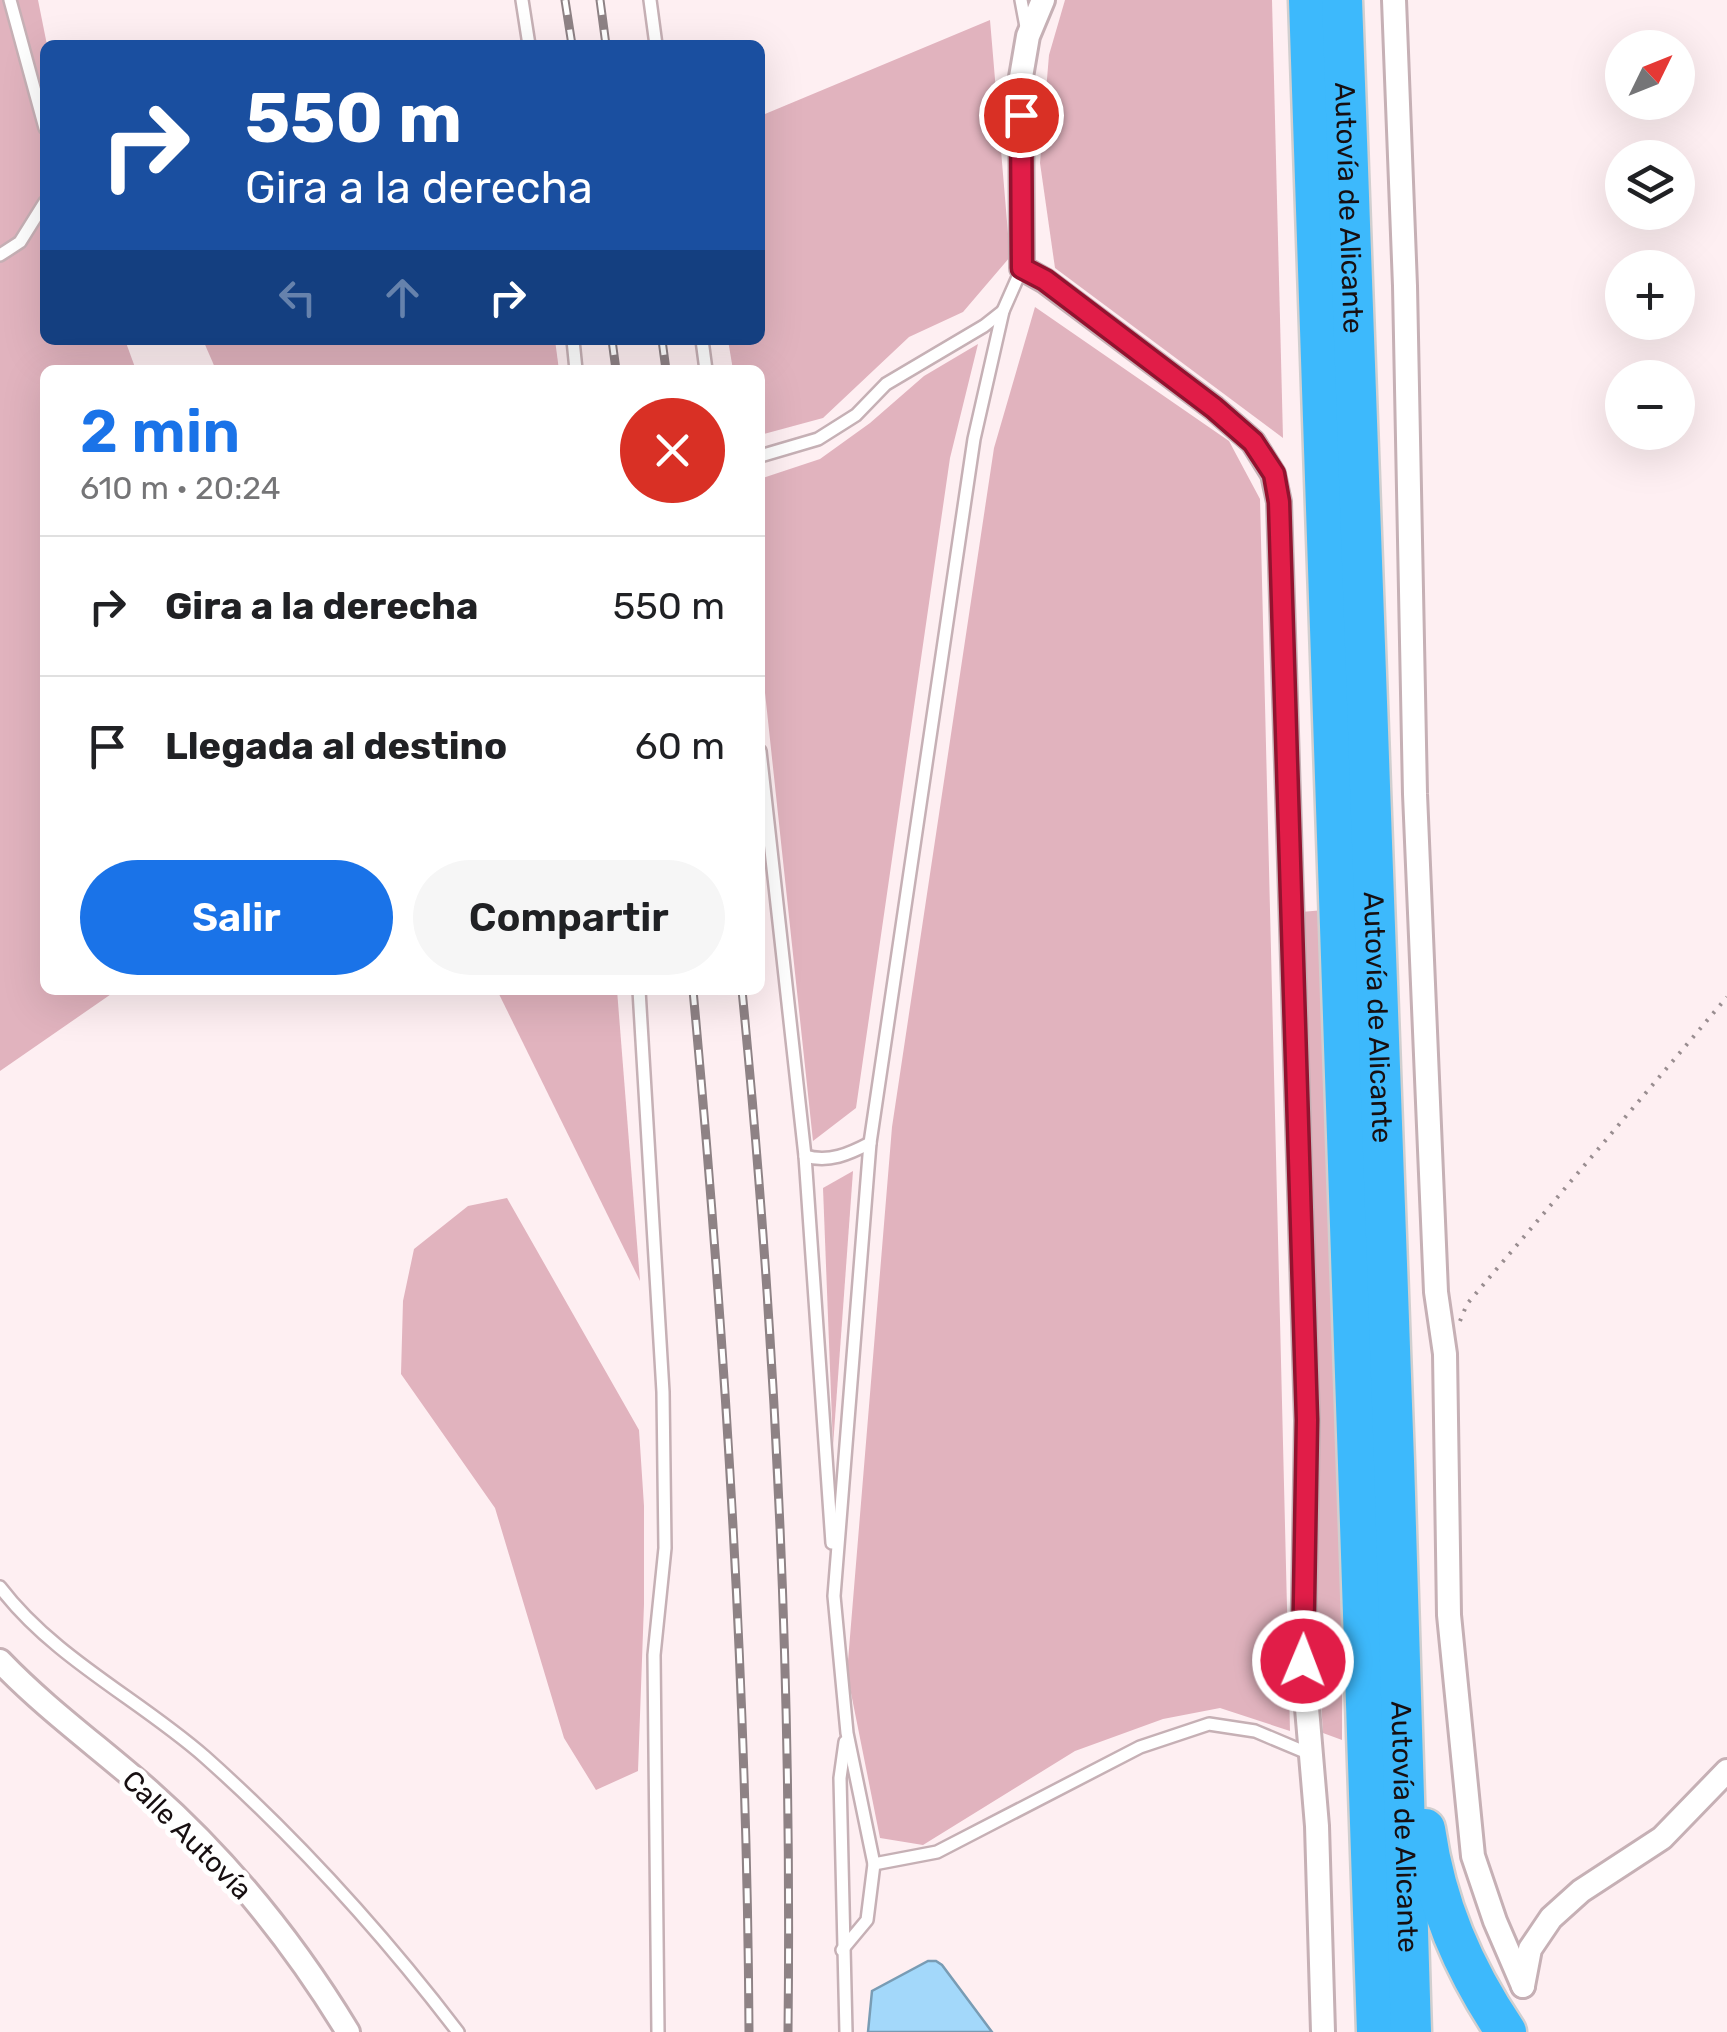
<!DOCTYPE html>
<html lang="es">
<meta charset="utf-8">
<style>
:root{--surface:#fff;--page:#f6f6f6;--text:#202124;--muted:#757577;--line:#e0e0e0;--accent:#1a73e8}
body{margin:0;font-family:Rubik,sans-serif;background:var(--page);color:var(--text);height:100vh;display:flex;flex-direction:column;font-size:38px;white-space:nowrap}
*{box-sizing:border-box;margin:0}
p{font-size:32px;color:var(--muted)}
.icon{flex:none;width:55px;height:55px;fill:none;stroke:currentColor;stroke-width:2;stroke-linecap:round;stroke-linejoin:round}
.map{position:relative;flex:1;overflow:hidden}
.sheet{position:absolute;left:40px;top:365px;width:725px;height:630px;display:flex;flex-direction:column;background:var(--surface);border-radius:15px;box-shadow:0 10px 40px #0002}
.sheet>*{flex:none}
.banner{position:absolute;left:40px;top:40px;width:725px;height:305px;border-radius:15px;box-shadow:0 10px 40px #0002;background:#1a4fa0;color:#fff;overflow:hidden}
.needle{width:65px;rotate:47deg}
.buttons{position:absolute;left:1605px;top:30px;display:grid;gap:20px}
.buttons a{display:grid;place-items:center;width:90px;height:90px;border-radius:50%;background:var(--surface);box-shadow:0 10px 40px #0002;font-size:50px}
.pin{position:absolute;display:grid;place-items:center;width:85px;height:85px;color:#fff;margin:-42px;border:5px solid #fff;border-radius:50%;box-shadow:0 2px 10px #0007}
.me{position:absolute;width:110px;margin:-55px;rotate:1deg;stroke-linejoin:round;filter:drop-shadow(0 0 8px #0008)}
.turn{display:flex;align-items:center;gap:35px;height:210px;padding:0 40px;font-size:45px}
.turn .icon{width:130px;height:130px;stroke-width:2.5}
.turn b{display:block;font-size:70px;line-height:85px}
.lanes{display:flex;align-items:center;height:95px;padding:0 40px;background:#0003;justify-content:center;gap:50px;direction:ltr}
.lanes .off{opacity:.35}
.round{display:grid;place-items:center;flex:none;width:105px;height:105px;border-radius:52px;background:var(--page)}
.summary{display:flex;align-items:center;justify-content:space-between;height:170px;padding:0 40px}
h1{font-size:60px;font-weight:600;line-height:75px;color:var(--accent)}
.button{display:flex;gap:20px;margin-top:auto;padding:20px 40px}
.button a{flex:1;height:115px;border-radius:60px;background:var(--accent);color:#fff;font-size:40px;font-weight:600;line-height:115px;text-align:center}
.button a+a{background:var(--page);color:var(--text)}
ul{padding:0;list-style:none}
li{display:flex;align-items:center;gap:30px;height:140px;padding:0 40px;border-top:2px solid var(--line)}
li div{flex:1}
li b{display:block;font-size:38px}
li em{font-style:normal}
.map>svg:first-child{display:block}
</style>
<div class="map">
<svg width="1727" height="2032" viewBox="0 0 1727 2032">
<rect width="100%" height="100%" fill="#feeff2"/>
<g fill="#e1b3be">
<polygon points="0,0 38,0 47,45 45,340 125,340 136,370 45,370 45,990 117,990 0,1071"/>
<polygon points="1065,0 1272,0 1283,438 1055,268 1040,163 1049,55"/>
<polygon points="990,20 1010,257 963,312 909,337 823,418 760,435 760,370 733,370 728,340 760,340 760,116"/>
<polygon points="1035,307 1229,441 1260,499 1290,1731 1220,1708 1163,1719 1075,1751 923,1845 880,1838 847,1673 892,1127 994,448"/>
<polygon points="203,340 555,340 559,370 216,370"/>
<polygon points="978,344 950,458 856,1108 813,1141 760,646 760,479 820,459 870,423 924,376"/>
<polygon points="1324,910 1343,1442 1342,1740 1323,1733 1314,1591 1301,912"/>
<polygon points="497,990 617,990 640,1281"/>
<polygon points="853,1171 833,1446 823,1188"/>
<polygon points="507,1198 639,1430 644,1506 644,1604 638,1771 596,1790 564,1738 495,1508 401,1374 403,1301 414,1249 468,1206"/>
</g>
<polygon fill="#a3d8fa" stroke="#799cb4" stroke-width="2.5" points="928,1961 936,1961 942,1965 992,2032 868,2032 872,1991"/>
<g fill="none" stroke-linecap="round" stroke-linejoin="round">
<g stroke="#c6b0b5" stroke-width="16">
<g id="service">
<polyline points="10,0 45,128"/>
<polyline points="522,0 529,45"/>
<polyline points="650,0 656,45"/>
<polyline points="1021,0 1027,32"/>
<polyline points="0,255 20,242 45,202"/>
<polyline points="1022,268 1003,311 974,439 870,1143 834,1596 847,1733 874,1864 937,1852 1140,1747 1209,1724 1255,1731 1312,1755"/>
<polyline points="573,340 576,370"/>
<polyline points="702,340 706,370"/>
<polyline points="760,456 818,439 856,415 886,384 984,326 1003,311"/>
<polyline points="760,751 805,1156 832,1543"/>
<polyline points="639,990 663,1392 665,1548 654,1655 658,2032"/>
<path d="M805,1156C829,1163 849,1154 870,1143"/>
<path d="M0,1587C54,1658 139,1699 205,1757C298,1840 382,1933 458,2032"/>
<polyline points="845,1742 840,1778 846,2032"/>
<polyline points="842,1950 867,1920 874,1864"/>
</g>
</g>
<g stroke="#c6b0b5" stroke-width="28">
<g id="minor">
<polyline points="1043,0 1028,36 1021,77 1022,268 1045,281 1214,408 1253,442 1273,474 1279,502 1307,1421 1303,1661 1317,1826 1323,2032"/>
<polyline points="1394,0 1405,286 1415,794 1436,1292 1445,1354 1449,1615 1473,1856 1495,1921 1523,1986"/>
<path d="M0,1661C46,1709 99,1747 149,1791C227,1860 294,1943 348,2032"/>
<polyline points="1523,1986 1530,1949 1551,1918 1581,1891 1662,1838 1727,1771"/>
</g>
</g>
<g stroke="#d1cfcf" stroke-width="45">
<g id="motorway">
<polyline points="1309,0 1377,2032"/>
<path id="s1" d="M1342,0L1394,1461L1411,2032"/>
<path d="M1425,1829C1436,1905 1463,1968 1506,2032"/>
</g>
</g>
<polyline stroke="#998d90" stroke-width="4" stroke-dasharray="2.5 8" stroke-linecap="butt" points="1460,1321 1467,1304 1727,997"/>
<use href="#service" stroke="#fff" stroke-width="11"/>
<use href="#minor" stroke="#fff" stroke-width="22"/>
<use href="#motorway" stroke="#3db9fc" stroke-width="40"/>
<g stroke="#8e8285" stroke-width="9">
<g id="rail">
<polyline points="565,0 572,45"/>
<polyline points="600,0 606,45"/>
<polyline points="612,340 616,370"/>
<polyline points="662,340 666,370"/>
<path d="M693,990C725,1336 747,1685 749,2032"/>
<path d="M742,990C776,1336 792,1684 788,2032"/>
</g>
</g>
<use href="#rail" stroke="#fff" stroke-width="5" stroke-dasharray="15" stroke-linecap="butt"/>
</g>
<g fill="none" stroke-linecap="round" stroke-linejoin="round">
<g stroke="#92132f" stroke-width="25">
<polyline id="route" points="1021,115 1022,268 1045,280 1214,408 1253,442 1274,474 1279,502 1307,1420 1303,1661"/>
</g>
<use href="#route" stroke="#e11d48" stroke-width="18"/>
</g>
<g text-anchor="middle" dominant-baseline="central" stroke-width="10" stroke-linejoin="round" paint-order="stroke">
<g font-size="28" fill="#170f11" stroke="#fff">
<text stroke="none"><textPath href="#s1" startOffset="208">Autovía de Alicante</textPath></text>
<text stroke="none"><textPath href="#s1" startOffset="1018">Autovía de Alicante</textPath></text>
<text stroke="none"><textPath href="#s1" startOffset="1828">Autovía de Alicante</textPath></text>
<text transform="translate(187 1835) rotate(45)">Calle Autovía</text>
</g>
</g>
</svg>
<div class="buttons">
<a><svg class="needle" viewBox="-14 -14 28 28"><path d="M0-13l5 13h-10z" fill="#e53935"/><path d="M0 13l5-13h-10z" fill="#757577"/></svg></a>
<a><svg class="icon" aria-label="layers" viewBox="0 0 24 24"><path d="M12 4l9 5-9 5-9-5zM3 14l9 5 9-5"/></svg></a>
<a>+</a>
<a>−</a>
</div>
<div class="pin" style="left:1021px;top:115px;background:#d93025"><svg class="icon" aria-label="arrive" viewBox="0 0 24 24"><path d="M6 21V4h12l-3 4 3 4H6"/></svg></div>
<svg class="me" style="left:1303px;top:1661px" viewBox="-20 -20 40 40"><circle r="17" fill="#e11d48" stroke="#fff" stroke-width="3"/><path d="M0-11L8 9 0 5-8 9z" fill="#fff"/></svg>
<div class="banner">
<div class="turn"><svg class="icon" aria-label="right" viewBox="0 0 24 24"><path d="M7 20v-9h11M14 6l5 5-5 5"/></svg><div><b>550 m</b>Gira a la derecha</div></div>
<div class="lanes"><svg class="icon off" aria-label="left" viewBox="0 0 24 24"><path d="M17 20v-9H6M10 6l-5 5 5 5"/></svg><svg class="icon off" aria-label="ahead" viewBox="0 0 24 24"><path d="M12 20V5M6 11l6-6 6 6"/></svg><svg class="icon" aria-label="right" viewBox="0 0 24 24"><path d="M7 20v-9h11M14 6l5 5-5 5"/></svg></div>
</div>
<section class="sheet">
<div class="summary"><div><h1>2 min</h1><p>610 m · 20:24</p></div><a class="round" style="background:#d93025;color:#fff"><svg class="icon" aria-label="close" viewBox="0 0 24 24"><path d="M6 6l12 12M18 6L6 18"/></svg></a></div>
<ul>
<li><svg class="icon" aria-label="right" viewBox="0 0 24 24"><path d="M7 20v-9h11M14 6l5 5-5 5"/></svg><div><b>Gira a la derecha</b></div><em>550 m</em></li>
<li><svg class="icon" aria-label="arrive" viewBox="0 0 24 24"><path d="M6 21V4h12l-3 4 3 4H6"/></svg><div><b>Llegada al destino</b></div><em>60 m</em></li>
</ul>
<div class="button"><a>Salir</a><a>Compartir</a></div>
</section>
</div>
